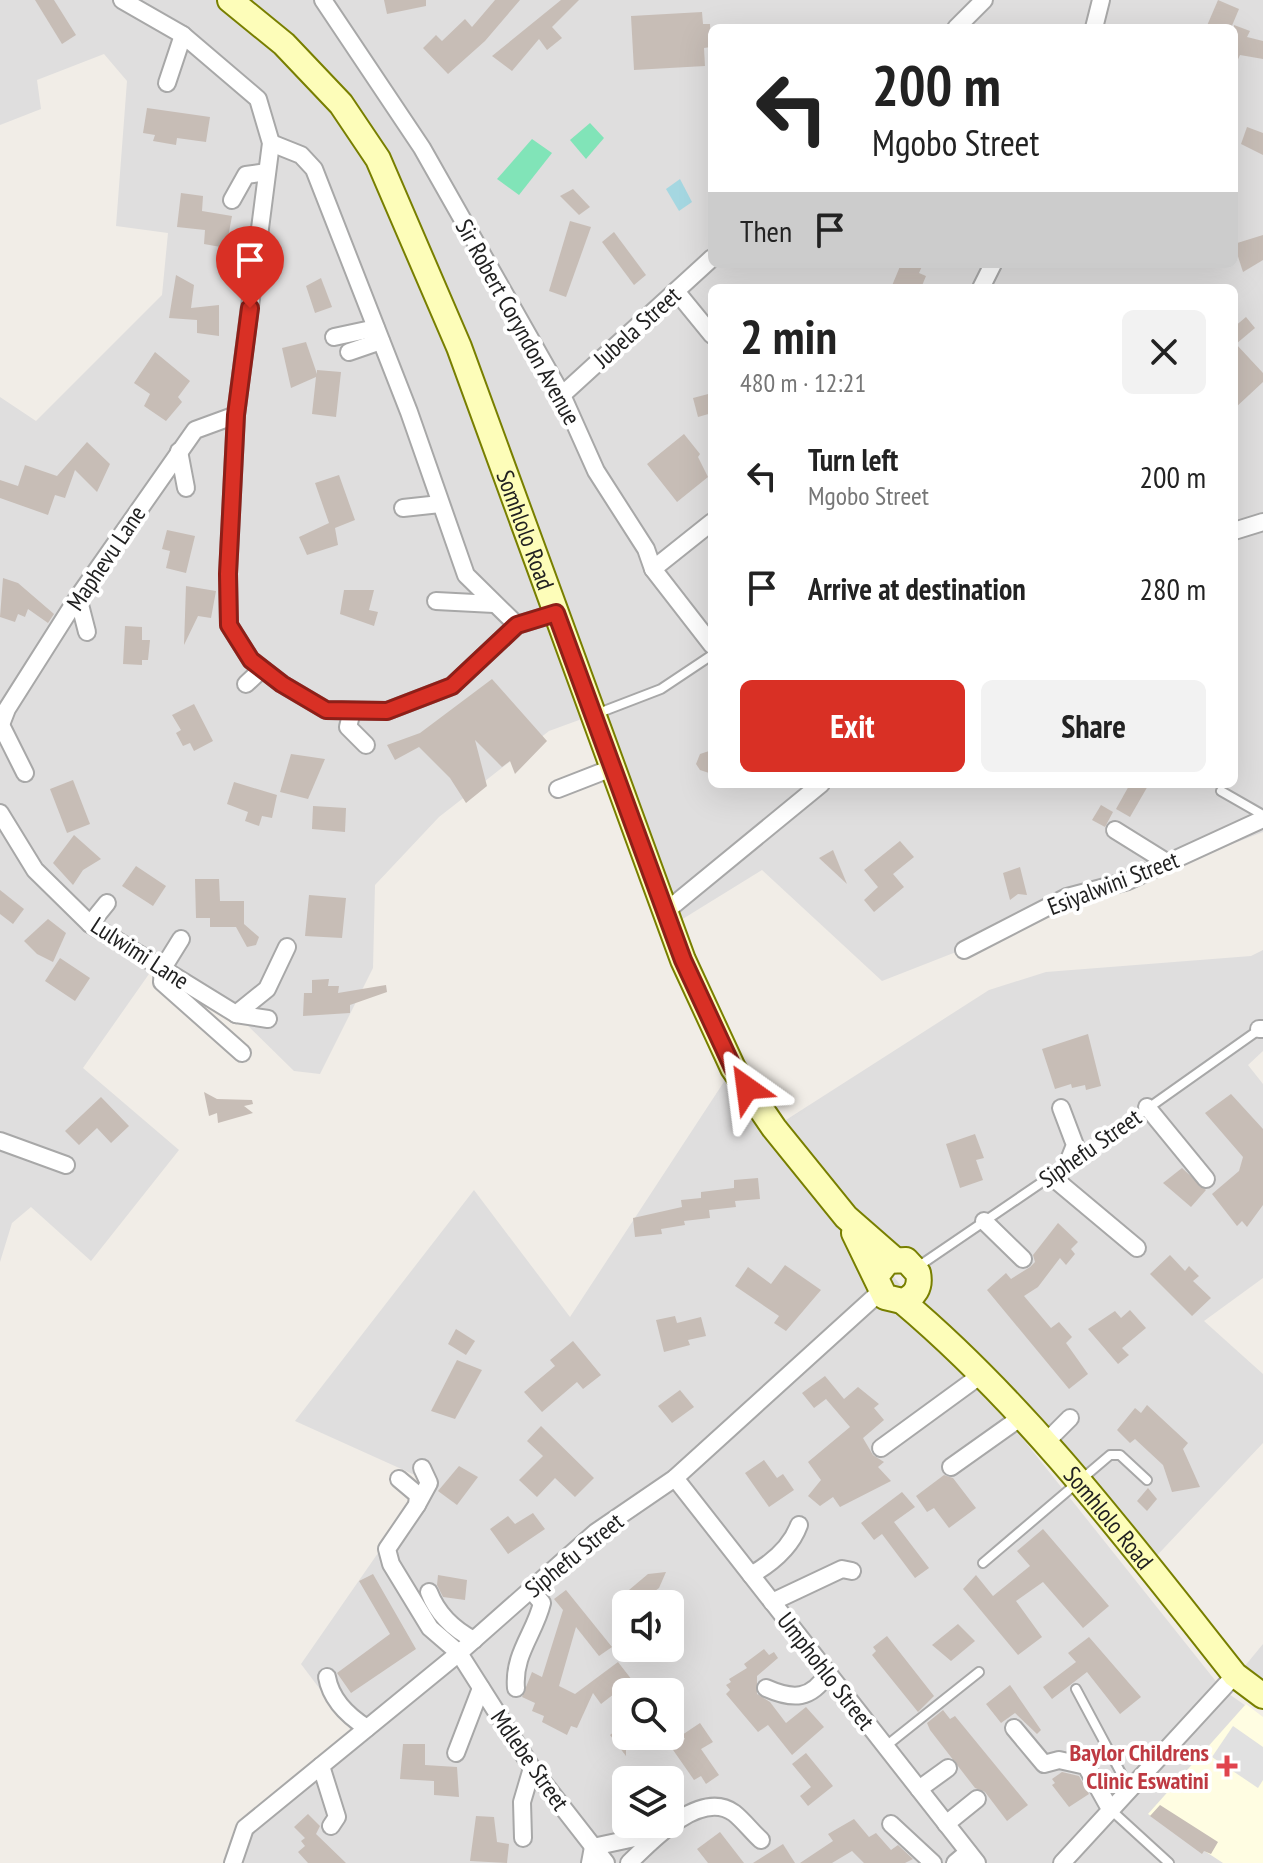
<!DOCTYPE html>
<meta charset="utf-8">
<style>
:root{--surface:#fff;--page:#f2f2f2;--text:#222;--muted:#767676;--accent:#d93025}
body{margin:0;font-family:"PT Sans Narrow",sans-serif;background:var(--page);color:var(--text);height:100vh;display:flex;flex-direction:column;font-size:30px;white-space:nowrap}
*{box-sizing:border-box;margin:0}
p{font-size:26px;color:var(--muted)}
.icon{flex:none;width:44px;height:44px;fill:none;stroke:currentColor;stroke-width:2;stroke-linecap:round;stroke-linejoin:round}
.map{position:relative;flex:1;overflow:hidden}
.panel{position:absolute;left:708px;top:284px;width:530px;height:504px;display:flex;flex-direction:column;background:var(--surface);border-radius:12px;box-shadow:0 8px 32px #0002}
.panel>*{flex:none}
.banner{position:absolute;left:708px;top:24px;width:530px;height:244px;border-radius:12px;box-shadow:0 8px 32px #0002;background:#fff;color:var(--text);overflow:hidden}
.tools{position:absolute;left:612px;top:1590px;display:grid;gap:16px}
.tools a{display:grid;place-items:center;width:72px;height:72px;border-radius:12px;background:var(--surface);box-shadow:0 8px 32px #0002;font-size:40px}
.pin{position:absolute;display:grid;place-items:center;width:68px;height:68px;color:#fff;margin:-82px -34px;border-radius:50% 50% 50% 0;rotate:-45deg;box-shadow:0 0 8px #0007}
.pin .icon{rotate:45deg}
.me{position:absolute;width:88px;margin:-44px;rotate:329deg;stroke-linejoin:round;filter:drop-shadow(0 0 6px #0008)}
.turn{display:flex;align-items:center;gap:28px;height:168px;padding:0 32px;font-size:36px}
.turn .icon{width:104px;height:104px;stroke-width:2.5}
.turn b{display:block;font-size:56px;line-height:68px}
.then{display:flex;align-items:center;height:76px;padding:0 32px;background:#0003;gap:16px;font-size:30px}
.round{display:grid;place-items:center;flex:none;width:84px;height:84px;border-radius:12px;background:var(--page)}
.headline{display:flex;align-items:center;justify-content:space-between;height:136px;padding:0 32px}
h1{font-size:48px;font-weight:700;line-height:60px}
.button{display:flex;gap:16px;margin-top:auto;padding:16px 32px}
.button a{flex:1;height:92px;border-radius:12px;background:var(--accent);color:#fff;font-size:32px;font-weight:700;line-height:92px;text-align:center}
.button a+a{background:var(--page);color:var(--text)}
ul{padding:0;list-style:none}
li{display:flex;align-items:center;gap:24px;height:112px;padding:0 32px}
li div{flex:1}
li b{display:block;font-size:30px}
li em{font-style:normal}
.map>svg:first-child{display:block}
</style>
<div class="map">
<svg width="1263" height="1863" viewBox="0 0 1263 1863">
<rect width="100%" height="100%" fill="#f1ede7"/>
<g fill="#dfdede" fill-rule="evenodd">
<polygon points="0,0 226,0 243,11 374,160 590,716 549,731 439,817 375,885 373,968 320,1074 294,1071 236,1014 156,964 83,1068 179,1150 91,1261 31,1207 12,1223 0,1262 0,397 36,421 162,295 168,233 116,226 127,81 104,54 37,80 41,109 0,125"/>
<path d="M241,0H1263V832L882,981L762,870L681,920L382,152ZM712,28H1234V264H712ZM712,288H1234V784H712Z"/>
<path d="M1263,950V1051L1248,1065L1263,1084V1278L1204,1321L1263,1374V1443L1148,1565L905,1279L867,1243L1222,1689L1263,1718V1863H233L245,1828L356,1737L301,1664L428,1481L295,1421L474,1190L570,1317L733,1068L775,1127L989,990L1046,972L1251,956ZM626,1604H670V1648H626ZM626,1692H670V1736H626ZM626,1780H670V1824H626Z"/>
<polygon points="1263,1644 1263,1689 1240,1672"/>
</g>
<polygon fill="#fffde2" points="1246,1704 1263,1717 1263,1863 1223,1863 1148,1814"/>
<g fill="#81e4b8">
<polygon points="590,123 604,138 586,159 570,140"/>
<polygon points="532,139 552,153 519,195 497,179"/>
</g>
<polygon fill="#e1e1e1" points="1233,1726 1263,1747 1263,1780 1258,1788 1212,1757"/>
<polygon fill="#a5d7e1" points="680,179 692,202 679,211 666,189"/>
<g fill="#c7bdb6">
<polygon points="35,0 54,0 76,35 62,44"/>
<polygon points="384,0 426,0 426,6 387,14"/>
<polygon points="495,0 520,0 485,41 448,74 423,48 436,35 442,41 465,19 472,27"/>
<polygon points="561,0 579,0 552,27 562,38 547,50 539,39 512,71 492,56"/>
<polygon points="1218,0 1239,9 1231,28 1206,28"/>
<polygon points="702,12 703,24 710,24 711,47 704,48 705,66 634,70 631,16"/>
<polygon points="1234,25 1250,31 1247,37 1263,41 1263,59 1240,55 1234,68"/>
<polygon points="147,108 210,117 206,142 177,138 176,145 153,141 155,135 143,133"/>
<polygon points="1247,127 1263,133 1263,155 1241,144"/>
<polygon points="573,189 590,207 579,215 560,196"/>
<polygon points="181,193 203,196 202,211 232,216 226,248 204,244 205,230 177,227"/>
<polygon points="570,221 591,227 566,297 549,291"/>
<polygon points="614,232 646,275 634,285 602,242"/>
<polygon points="1263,235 1263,260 1243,272 1234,244"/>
<polygon points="901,264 923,264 919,273 926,276 921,288 891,288"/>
<polygon points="176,275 194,285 191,308 219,305 219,336 197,333 197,320 169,318"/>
<polygon points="321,278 332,307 315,313 306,286"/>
<polygon points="1246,317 1255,328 1236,344 1263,373 1263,382 1234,409 1234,327"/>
<polygon points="306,342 317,374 317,370 341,372 336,417 312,414 316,377 291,388 282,348"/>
<polygon points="155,352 190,381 178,397 182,402 166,421 144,406 150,394 134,383"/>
<polygon points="712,393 712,413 698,417 693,398"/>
<polygon points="684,434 700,454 698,457 708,477 677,502 647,464"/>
<polygon points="87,442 110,464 97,492 75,470 65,498 55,495 48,515 0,498 0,480 18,486 25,465 57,476"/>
<polygon points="339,475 355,520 335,528 338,545 307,555 299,537 329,523 315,483"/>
<polygon points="167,530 195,536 186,573 166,568 170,551 162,549"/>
<polygon points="3,578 18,583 54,614 48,623 28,609 25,617 18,614 15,622 0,617"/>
<polygon points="186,586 216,591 211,618 198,616 184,645"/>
<polygon points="344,590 374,590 369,610 378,612 374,626 340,614"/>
<polygon points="125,626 142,627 142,640 150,640 148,660 142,660 142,665 123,664"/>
<polygon points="492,679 547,741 515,774 510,761 502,767 475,740 487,786 466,803 450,778 419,747 395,760 387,745 420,733"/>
<polygon points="194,704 213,741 194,751 190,743 183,746 176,733 181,730 172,715"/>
<polygon points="712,750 712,774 700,770 696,764 700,754"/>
<polygon points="291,754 325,759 308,799 280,792"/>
<polygon points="73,780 90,824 67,833 50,789"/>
<polygon points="234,782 277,795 272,818 262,816 259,826 245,821 248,812 227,804"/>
<polygon points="1130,784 1149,784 1130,817 1116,809"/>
<polygon points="1101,805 1113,812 1105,827 1092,820"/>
<polygon points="313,806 346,808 345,832 312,829"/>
<polygon points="74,835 101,859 83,870 73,885 53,863"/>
<polygon points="900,841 914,857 893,874 904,887 874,912 864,900 878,887 864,870"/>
<polygon points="833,850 847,884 819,858"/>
<polygon points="136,866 166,886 153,906 122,886"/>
<polygon points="1020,867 1027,895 1018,894 1010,900 1003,873"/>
<polygon points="195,879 219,879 220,901 244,901 244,924 259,937 256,945 247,947 236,927 210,927 210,918 196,918"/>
<polygon points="0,890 24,909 13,924 0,914"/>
<polygon points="309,895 346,898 342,938 305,936"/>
<polygon points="48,919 66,933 53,962 37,954 24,941"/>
<polygon points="60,958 90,978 75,1001 45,981"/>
<polygon points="329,979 328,986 339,986 338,993 386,985 387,992 350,1005 350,1013 303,1016 304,993 312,993 312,980"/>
<polygon points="1088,1034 1101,1086 1086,1090 1085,1085 1072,1088 1071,1084 1055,1089 1042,1049"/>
<polygon points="204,1092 217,1099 252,1100 253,1104 244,1106 253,1113 218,1123 217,1113 209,1116"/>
<polygon points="1231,1094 1263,1129 1263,1205 1247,1227 1242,1221 1237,1226 1212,1194 1239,1171 1243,1157 1205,1113"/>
<polygon points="101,1097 129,1126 111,1143 97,1128 79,1145 65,1131"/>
<polygon points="975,1134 984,1158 976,1160 983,1180 960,1188 946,1144"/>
<polygon points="1182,1168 1206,1190 1191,1207 1163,1183"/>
<polygon points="758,1178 760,1199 735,1201 736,1207 709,1210 710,1218 684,1221 685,1225 661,1229 662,1234 635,1237 633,1218 682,1207 681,1200 701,1198 701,1192 734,1188 734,1180"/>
<polygon points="1058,1223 1078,1242 1071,1249 1075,1254 1066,1265 1060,1258 1038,1287 1024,1296 1051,1328 1059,1322 1072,1337 1066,1343 1088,1374 1069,1389 987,1290 1006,1273 1011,1279 1030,1267 1035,1262 1033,1255"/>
<polygon points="1170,1255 1185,1271 1189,1266 1199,1276 1193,1281 1211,1298 1192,1316 1150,1274"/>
<polygon points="785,1265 821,1290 786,1331 774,1323 779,1316 735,1286 748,1267 771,1284"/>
<polygon points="1130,1310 1146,1328 1122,1348 1129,1355 1118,1364 1088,1329 1115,1311 1121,1318"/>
<polygon points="675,1316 677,1323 701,1317 706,1336 688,1340 690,1345 664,1352 656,1320"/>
<polygon points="456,1329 475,1341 466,1355 448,1344"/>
<polygon points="573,1341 601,1375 583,1389 577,1382 542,1412 524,1392 555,1366 550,1360"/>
<polygon points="457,1360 482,1370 455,1419 431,1411"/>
<polygon points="825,1376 844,1399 858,1387 879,1404 874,1408 884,1420 863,1438 873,1455 884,1462 878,1467 891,1481 840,1507 833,1497 820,1506 808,1496 821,1480 808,1462 850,1427 826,1399 814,1408 802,1393"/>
<polygon points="680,1390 694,1407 672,1423 658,1406"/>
<polygon points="1147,1405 1188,1443 1183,1449 1200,1487 1172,1492 1163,1465 1135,1439 1130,1443 1117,1430 1135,1408 1141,1413"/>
<polygon points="541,1426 594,1478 575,1497 555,1478 537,1497 519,1480 543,1456 527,1441"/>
<polygon points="764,1460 777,1478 783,1474 794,1490 769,1507 745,1473"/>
<polygon points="459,1466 478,1477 457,1505 438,1491"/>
<polygon points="944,1475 953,1478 976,1508 949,1528 934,1508 927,1512 916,1496"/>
<polygon points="1148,1488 1157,1499 1147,1511 1137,1501"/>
<polygon points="902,1492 915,1507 894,1522 929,1568 915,1578 882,1534 874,1540 861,1523"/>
<polygon points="533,1513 545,1529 508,1554 490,1529 508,1516 515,1524"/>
<polygon points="1043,1529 1109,1606 1083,1628 1043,1582 1016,1601 1042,1637 1018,1655 963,1589 976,1575 993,1596 1030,1566 1017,1551"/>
<polygon points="666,1572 659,1588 639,1603 629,1590 648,1574"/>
<polygon points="373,1574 416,1649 351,1693 337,1673 390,1634 359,1581"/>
<polygon points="438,1575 467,1580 465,1600 443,1597 437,1585"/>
<polygon points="566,1590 612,1647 599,1656 576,1627 559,1686 575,1694 618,1662 632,1680 601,1704 593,1693 577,1728 571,1726 567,1735 542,1722 544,1716 532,1711 535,1703 522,1697 532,1672 542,1677 563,1610 554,1599"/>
<polygon points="958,1624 975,1641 951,1661 932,1645"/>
<polygon points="887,1636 934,1696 918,1712 872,1655 876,1651 873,1647"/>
<polygon points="1089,1637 1141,1697 1120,1714 1087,1672 1052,1699 1043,1687 1076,1662 1068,1653"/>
<polygon points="764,1649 769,1655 774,1652 778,1658 757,1676 757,1694 770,1702 786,1723 806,1707 824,1727 792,1755 768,1725 758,1732 726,1694 730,1690 726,1685 731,1682 729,1679 747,1668 744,1664"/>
<polygon points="1010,1685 1041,1730 1037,1734 1015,1713 1001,1723 986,1704"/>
<polygon points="943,1710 950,1719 955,1716 1028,1805 1007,1821 985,1792 975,1788 930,1730 927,1723"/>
<polygon points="626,1723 626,1756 610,1735"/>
<polygon points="700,1723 713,1742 701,1749 719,1775 706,1784 701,1776 694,1780 671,1747 685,1739 682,1735"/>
<polygon points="403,1744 425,1744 425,1765 457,1767 459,1797 434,1795 434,1781 400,1779"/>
<polygon points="806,1753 833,1786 808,1806 800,1796 811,1787 792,1764"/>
<polygon points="1062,1772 1079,1776 1089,1794 1069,1807 1052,1785 1055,1783 1052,1779"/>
<polygon points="1160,1805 1218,1842 1211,1854 1204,1851 1202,1854 1150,1816"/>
<polygon points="308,1814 320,1826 316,1834 346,1863 308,1863 298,1852 305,1846 301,1841 305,1838 294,1827"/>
<polygon points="476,1816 494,1817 497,1842 509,1844 507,1863 470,1861"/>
<polygon points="854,1819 869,1837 876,1833 891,1850 898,1845 913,1859 905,1863 864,1863 852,1851 832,1863 800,1863 833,1841 828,1834"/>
<polygon points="720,1832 744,1863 708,1863 697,1849"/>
<polygon points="783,1844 795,1863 753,1863"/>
</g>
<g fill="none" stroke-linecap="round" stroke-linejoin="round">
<g stroke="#a8a8a8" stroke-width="12">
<g id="lane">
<polyline points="596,714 661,689 712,655"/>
<polyline points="1221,791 1263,815"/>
<polyline points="1072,1162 1260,1029"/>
<polyline points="916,1268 1054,1174"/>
<polyline points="983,1563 1110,1455 1120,1455 1147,1480"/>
<polyline points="1076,1689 1129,1788"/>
<polyline points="886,1746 979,1672"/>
<polyline points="1111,1810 1169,1863"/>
</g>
</g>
<g stroke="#a8a8a8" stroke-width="20">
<g id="street">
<polyline points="122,0 183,35 258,99 271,143 236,415 228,574 229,625 251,660 282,684 326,710 387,711 452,686 517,625 556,613"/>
<polyline points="323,0 422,148 562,395 596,471 646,549 653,569 712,645"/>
<polyline points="956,28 984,0"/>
<polyline points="1094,28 1101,0"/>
<polyline points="167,83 183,35"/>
<polyline points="271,143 301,155 314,169 409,412 466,575 517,625"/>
<polyline points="232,200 246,175 267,172"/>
<polyline points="229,272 241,257 257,255"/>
<polyline points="981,288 993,264"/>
<polyline points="676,291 712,335"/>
<polyline points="334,337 376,328"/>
<polyline points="349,352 381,341"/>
<polyline points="562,395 712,258"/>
<polyline points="179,451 186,488"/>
<polyline points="403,508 440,504"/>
<polyline points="1234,531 1263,522"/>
<polyline points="653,569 712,522"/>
<polyline points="78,597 87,632"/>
<polyline points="436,601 494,604"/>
<polyline points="246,684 262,669"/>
<polyline points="352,711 348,727 366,745"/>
<polyline points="1,725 25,773"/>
<polyline points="0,727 7,709 78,597 195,430 236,415"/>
<polyline points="558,789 612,768"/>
<polyline points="0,813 35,870 90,924 236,1014 267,989 287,947"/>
<polyline points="1115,830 1168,863"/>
<polyline points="665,912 821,784"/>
<polyline points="90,924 107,903"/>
<polyline points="181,939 163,968 162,982 242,1053"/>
<polyline points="964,950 1067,897 1128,881 1263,819"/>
<polyline points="236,1014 268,1019"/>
<polyline points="1259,1029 1263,1029"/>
<polyline points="1147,1107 1206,1179"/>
<polyline points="1061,1108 1075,1145 1067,1165"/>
<polyline points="0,1141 66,1165"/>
<polyline points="1051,1176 1137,1248"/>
<polyline points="984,1221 1023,1259"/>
<polyline points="1044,1444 1070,1418"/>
<polyline points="881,1448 981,1375"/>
<polyline points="951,1467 1020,1418"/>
<polyline points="675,1478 977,1863"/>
<polyline points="399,1479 418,1495 417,1505 387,1549 391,1564 430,1628 459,1653 532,1768 606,1863"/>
<polyline points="417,1505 429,1483 422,1468"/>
<path d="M751,1575C772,1563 791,1547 799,1525"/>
<path d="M429,1592C437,1613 453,1629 474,1640"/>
<polyline points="772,1602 842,1569 852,1571"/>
<path d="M327,1677C331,1700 348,1716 367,1728"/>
<path d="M516,1688C513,1654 535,1633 542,1603L531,1590"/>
<path d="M766,1688C793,1700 811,1700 828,1673"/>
<polyline points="1014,1728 1044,1764 1059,1760 1086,1766 1110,1809"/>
<polyline points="456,1753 481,1688"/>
<polyline points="321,1766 337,1817 331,1826"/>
<polyline points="669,1776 674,1792 670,1799"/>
<polyline points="919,1789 948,1768"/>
<polyline points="891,1824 933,1863"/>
<polyline points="946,1824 977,1799"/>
<polyline points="523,1838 522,1802 532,1768"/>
<polyline points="233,1863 245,1828 459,1653 596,1532 675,1478 880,1292"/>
<polyline points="590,1863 593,1847 644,1836 654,1824"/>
<path d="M629,1863C652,1840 701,1789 734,1813C744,1821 752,1832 761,1840"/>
<polyline points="955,1863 968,1852"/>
<polyline points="1062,1863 1235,1675"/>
</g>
</g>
<g stroke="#787f00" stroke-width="28">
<g id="secondary">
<path id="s1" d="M230,0L284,44L341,104L378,159L459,347L683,960L733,1068L774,1128L846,1217L894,1259"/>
<path d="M854,1233L885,1297L902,1301C915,1297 921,1287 918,1273L906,1260L888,1261L877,1275"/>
<path id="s2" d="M902,1301C1029,1408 1132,1545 1235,1675L1263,1696"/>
</g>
</g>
<use href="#lane" stroke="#fff" stroke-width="8"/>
<use href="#street" stroke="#fff" stroke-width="16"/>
<use href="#secondary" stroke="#fdfdb9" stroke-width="24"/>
</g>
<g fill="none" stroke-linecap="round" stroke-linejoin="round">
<g stroke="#8d1f18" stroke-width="20">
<polyline id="route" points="250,308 236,415 228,574 229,625 251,660 282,684 326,710 387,711 452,686 517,625 556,613 683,960 733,1068 747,1088"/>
</g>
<use href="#route" stroke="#d93025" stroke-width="14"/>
</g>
<path fill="#e0444e" stroke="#fff" stroke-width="3" d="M1223 1754h8v8h8v8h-8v8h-8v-8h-8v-8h8z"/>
<g text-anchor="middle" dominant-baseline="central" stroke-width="8" stroke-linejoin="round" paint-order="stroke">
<g font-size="24" fill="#212121" stroke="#fff">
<text transform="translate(518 322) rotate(61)">Sir Robert Coryndon Avenue</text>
<text transform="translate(637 327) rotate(-42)">Jubela Street</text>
<text stroke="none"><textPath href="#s1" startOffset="618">Somhlolo Road</textPath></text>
<text transform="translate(106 558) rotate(-56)">Maphevu Lane</text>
<text transform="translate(1113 883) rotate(-21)">Esiyalwini Street</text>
<text transform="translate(140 953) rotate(33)">Lulwimi Lane</text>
<text transform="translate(1090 1148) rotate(-35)">Siphefu Street</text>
<text stroke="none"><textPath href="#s2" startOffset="300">Somhlolo Road</textPath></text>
<text transform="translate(574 1555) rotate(-39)">Siphefu Street</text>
<text transform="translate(826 1671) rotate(52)">Umphohlo Street</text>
<text transform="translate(530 1760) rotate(55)">Mdlebe Street</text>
</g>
<g font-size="24" font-weight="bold" fill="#be3a42" stroke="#fff" text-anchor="end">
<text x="1209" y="1752">Baylor Childrens<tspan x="1209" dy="28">Clinic Eswatini</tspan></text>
</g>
</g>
</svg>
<div class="tools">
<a><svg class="icon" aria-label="sound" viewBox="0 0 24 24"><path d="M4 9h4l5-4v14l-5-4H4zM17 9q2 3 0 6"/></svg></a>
<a><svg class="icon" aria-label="search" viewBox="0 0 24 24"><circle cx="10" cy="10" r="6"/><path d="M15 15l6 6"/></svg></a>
<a><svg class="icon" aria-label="layers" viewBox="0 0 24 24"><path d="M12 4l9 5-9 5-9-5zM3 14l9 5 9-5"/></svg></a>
</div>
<div class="pin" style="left:250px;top:308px;background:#d93025"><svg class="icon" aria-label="arrive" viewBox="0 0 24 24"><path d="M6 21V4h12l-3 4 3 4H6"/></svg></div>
<svg class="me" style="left:747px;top:1088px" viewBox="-20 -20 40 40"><path d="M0-17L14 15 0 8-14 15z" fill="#d93025" stroke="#fff" stroke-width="4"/></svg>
<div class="banner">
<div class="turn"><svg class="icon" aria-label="left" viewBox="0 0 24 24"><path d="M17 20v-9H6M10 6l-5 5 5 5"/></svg><div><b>200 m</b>Mgobo Street</div></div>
<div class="then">Then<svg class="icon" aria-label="arrive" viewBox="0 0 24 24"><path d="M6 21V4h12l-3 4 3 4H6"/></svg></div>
</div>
<section class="panel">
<div class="headline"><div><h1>2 min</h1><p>480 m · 12:21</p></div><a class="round"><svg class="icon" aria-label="close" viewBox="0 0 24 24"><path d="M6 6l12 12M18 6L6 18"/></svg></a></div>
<ul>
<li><svg class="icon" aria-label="left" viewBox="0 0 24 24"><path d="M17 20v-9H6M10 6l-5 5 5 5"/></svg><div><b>Turn left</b><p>Mgobo Street</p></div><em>200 m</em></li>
<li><svg class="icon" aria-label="arrive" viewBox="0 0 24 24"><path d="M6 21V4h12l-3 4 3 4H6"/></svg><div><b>Arrive at destination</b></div><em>280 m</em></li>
</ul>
<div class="button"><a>Exit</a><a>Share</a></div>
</section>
</div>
